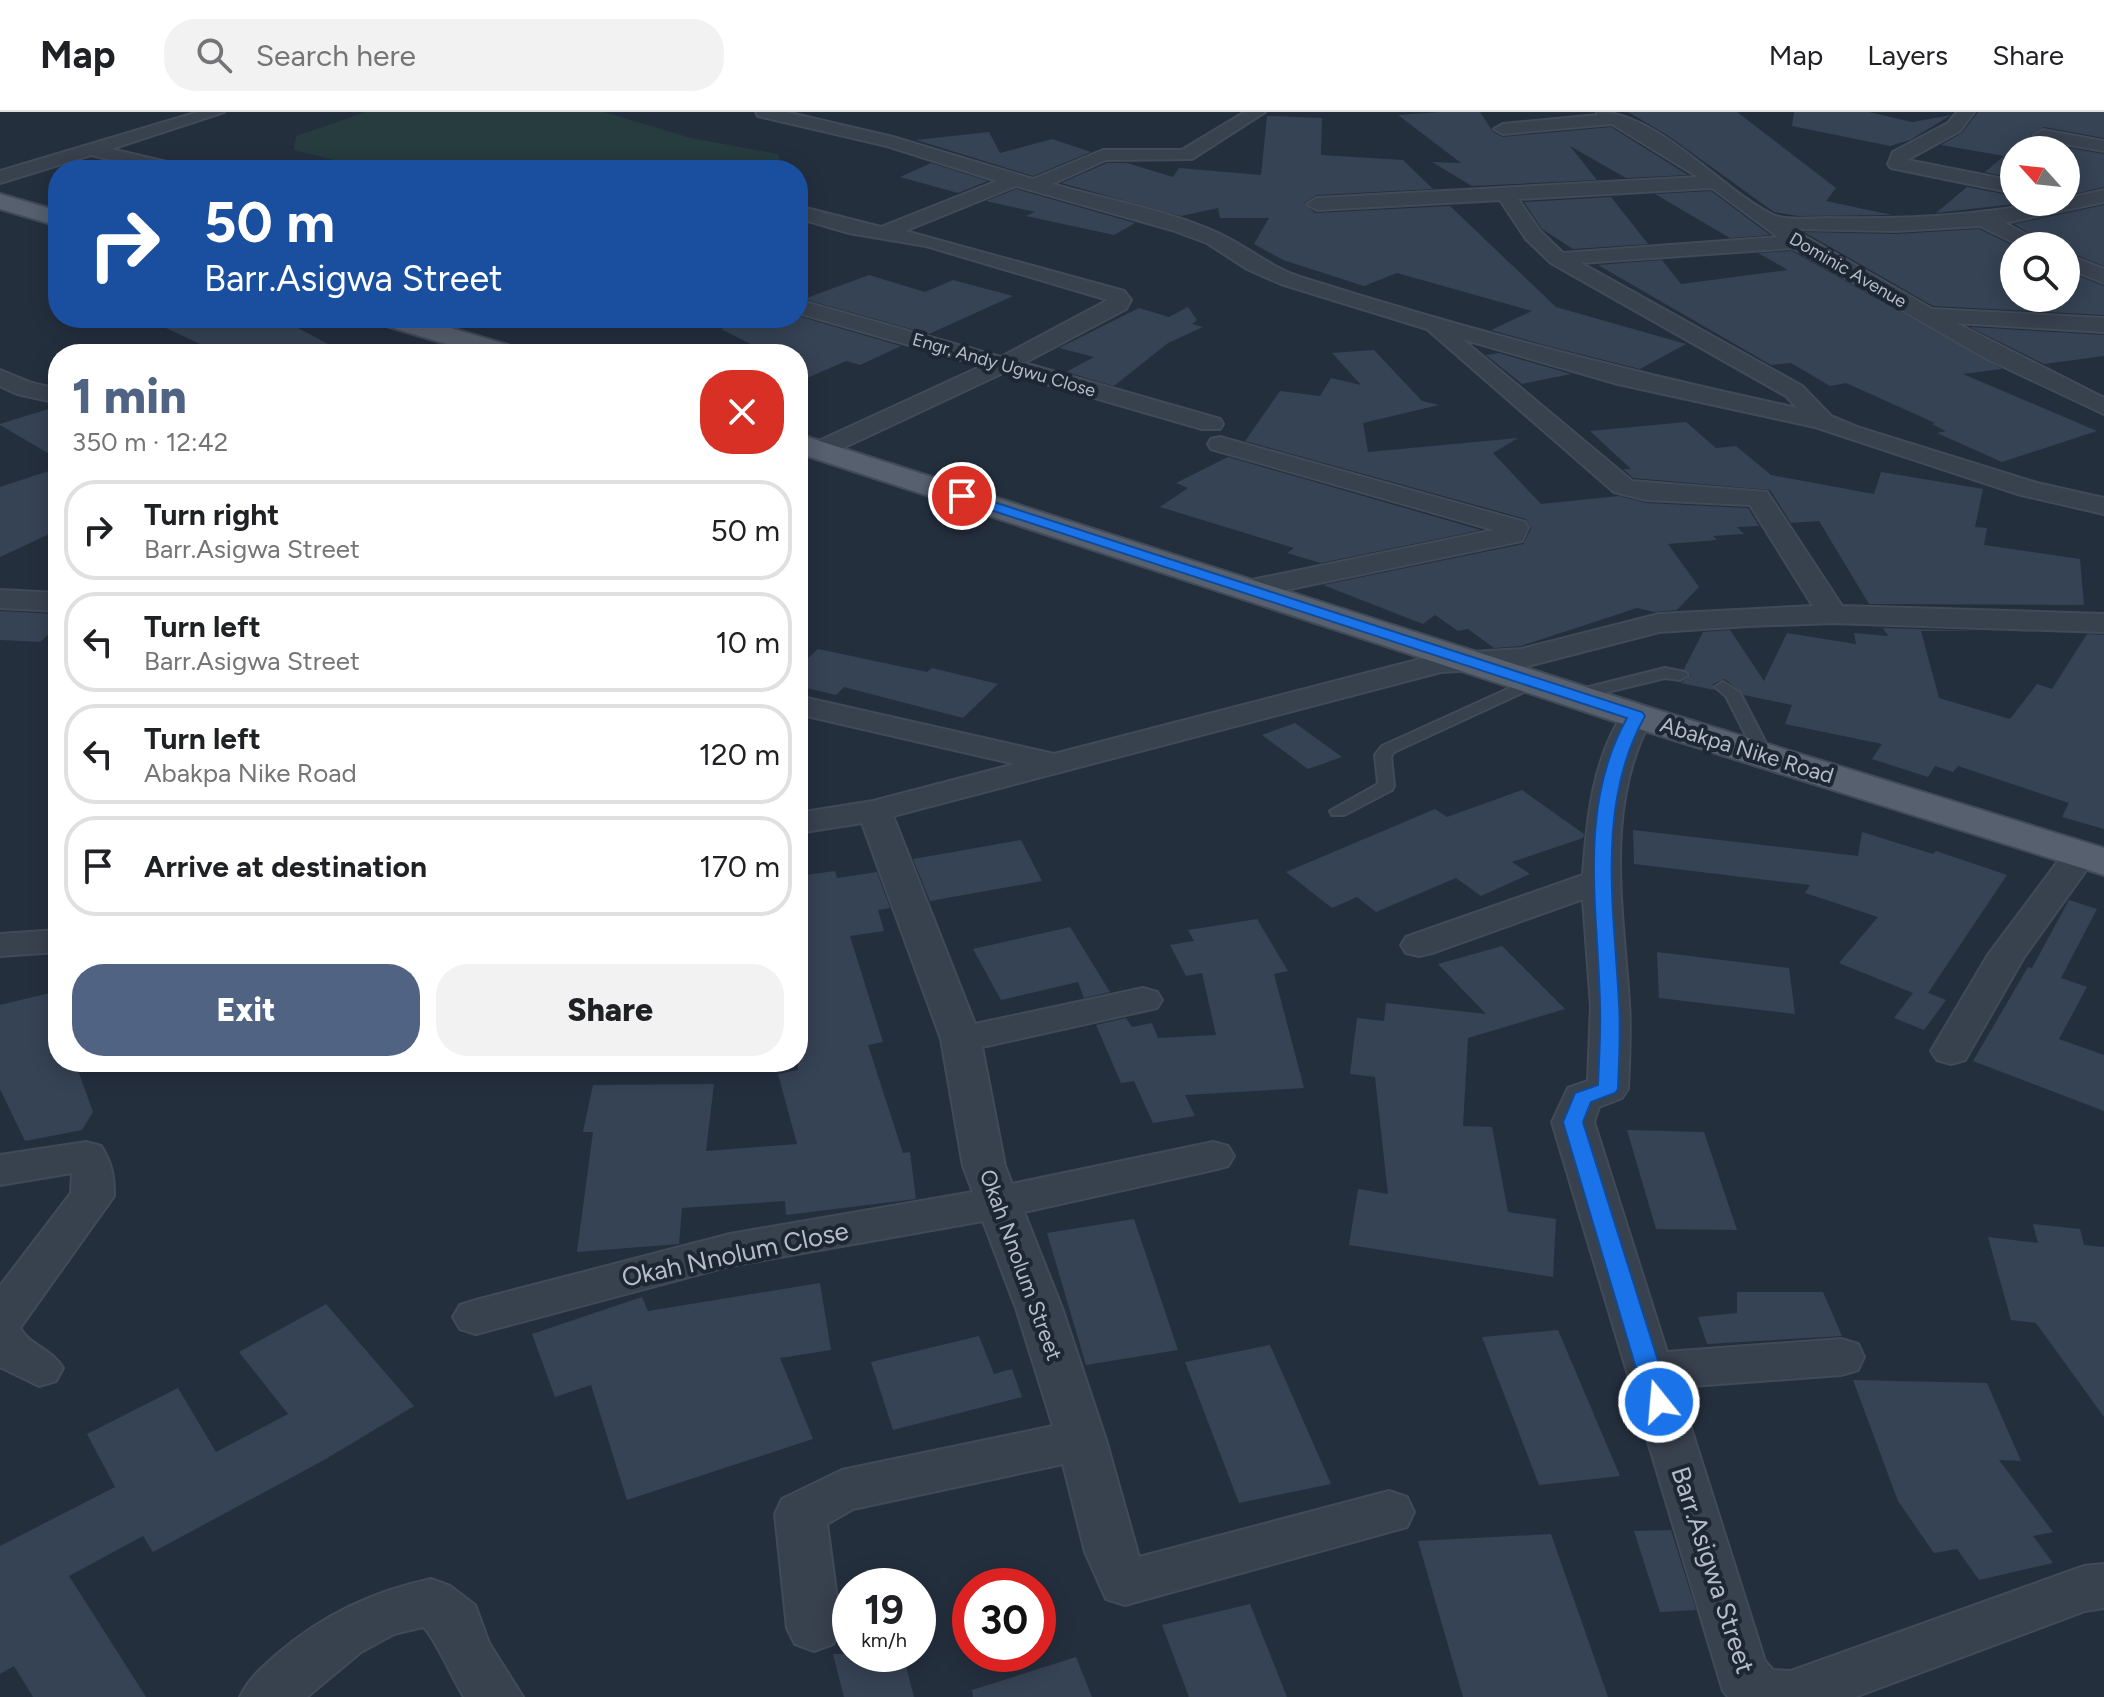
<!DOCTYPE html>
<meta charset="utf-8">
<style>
:root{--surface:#fff;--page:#f2f2f2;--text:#202124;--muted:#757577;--line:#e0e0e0;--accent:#506383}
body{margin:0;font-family:Figtree,sans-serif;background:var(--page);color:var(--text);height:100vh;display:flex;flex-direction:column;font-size:30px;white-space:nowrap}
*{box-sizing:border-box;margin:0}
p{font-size:26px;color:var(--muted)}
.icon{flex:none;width:44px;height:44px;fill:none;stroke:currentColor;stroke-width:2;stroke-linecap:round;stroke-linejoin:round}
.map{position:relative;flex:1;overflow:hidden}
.sheet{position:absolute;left:48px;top:232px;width:760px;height:728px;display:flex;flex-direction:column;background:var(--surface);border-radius:32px;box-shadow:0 4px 20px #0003}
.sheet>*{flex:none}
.guide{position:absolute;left:48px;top:48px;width:760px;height:168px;border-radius:32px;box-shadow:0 4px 20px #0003;background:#1a4fa0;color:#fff;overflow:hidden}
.needle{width:52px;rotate:297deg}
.buttons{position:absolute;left:2000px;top:24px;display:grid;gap:16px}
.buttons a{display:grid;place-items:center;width:80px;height:80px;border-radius:50%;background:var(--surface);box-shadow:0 4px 20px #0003;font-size:40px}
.speed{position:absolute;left:832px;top:1456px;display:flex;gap:16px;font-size:40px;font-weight:700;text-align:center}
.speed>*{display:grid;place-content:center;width:104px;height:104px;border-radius:50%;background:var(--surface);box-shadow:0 4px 20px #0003;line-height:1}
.speed small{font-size:20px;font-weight:400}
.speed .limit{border:12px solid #d22;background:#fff;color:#111}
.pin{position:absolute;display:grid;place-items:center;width:68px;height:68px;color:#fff;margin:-34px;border:4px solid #fff;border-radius:50%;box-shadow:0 2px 8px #0007}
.me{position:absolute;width:88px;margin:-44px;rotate:343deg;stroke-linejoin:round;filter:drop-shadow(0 0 6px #0008)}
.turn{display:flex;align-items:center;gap:28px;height:168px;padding:0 24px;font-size:36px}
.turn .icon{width:104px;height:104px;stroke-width:2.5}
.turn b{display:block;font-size:56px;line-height:68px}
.round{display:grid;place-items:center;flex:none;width:84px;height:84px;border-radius:32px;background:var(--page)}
.headline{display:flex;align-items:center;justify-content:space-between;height:136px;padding:0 24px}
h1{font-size:48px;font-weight:800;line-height:60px;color:var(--accent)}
.cta{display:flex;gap:16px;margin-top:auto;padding:16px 24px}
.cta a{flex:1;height:92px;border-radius:32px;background:var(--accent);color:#fff;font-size:32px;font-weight:800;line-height:92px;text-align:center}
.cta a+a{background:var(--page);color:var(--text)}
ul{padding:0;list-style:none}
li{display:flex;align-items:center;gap:24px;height:100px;margin:0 16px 12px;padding:0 8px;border:4px solid var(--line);border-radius:32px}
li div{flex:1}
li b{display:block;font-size:30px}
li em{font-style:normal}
header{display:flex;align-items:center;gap:48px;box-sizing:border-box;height:112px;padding:0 40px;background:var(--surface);border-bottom:2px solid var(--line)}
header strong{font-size:38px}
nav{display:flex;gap:44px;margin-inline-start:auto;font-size:28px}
.search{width:560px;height:72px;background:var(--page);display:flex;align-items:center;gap:20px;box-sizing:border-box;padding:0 28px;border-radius:32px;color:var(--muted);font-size:30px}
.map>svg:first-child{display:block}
</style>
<header>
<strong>Map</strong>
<div class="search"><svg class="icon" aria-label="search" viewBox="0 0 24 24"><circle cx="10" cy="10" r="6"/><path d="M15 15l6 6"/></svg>Search here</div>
<nav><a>Map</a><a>Layers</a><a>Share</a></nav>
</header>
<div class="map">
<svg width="2104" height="1585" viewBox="0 0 2104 1585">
<rect width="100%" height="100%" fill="#242f3e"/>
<polygon fill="#263c3f" points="604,0 691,26 778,42 780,49 776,58 374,58 294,38 296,24 366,0"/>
<g fill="#364354">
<polygon points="1441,0 1480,0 1493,20 1503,25 1611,15 1688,63 1626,66 1570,34 1597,68 1472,74 1432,50 1461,51 1398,3"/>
<polygon points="1628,0 1737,0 1836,76 1826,89 1892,103 1799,104 1774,100 1667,23"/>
<polygon points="1794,0 1869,0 1912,10 1951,3 1910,28 1890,34 1792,14"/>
<polygon points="1978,0 2104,0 2104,26 2044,15 2031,22 2036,30 2104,42 2104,75 2066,84 2066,38 2014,38 2014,66 1985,60 2004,44 1941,33 1962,21"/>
<polygon points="1267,4 1322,6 1321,43 1403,48 1433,77 1317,83 1304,91 1315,101 1450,94 1556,195 1686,232 1640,257 1548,234 1491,218 1532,199 1397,161 1364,174 1283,148 1254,132 1269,106 1220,106 1218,96 1181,104 1061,71 1107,51 1127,51 1173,65 1179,56 1261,63"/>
<polygon points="989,20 1000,41 1052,27 1091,40 1033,64 916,28"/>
<polygon points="931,51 988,69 958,81 900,65"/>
<polygon points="1967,75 2014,84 2014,90 2031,90 1936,101"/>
<polygon points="1016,77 1135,111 1114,123 1026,104 1035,100 986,89"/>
<polygon points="1711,79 1770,123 1730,126 1655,82"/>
<polygon points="1611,85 1648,132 1573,137 1542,117 1524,90"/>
<polygon points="2104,93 2104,154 2066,139 2066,134 2050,134 2014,112"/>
<polygon points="1979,117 2014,134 2014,186 2066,186 2066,159 2104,174 2104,203 1933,194 1804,120 1896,122"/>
<polygon points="1792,139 2002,257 1963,262 2097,319 2002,350 1937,321 1946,319 1932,312 1935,311 1846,271 1830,274 1791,251 1771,253 1598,153 1662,148 1681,172 1788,158 1758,141"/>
<polygon points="869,163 925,180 953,168 1013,184 929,222 804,187"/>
<polygon points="1188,195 1197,208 1192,212 1203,215 1168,231 1114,274 1066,260 1094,245 1059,236 1139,196 1169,205"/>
<polygon points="798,204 901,234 860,253 846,249 798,270 798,242 770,242 721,217 752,206"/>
<polygon points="145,206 279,206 347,242 221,242"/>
<polygon points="1970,215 2104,223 2104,244 2044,252"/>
<polygon points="1374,238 1422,289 1439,293 1363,311 1368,340 1518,326 1493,341 1541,392 1619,384 1646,391 1748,396 1759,414 1737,415 1744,422 1713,424 1717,428 1668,432 1699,475 1677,498 1654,500 1637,496 1521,534 1494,536 1468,517 1458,519 1435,503 1423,512 1323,473 1523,432 1531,417 1526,407 1245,329 1280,279 1320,284 1331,266 1361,273 1332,241"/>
<polygon points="1499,241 1571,262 1522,272 1486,243"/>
<polygon points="58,294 58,347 0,313 0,312"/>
<polygon points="1686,310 1716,336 1736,334 1771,363 1874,382 1881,360 1983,377 1975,415 1987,416 1984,433 2080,447 2084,493 1869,492 1819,409 1791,411 1770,378 1633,366 1623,357 1631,357 1590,319"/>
<polygon points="1228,345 1481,418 1321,451 1287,441 1294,436 1160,395 1188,376 1176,371"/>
<polygon points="58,356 58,418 0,445 0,375"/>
<polygon points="0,499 58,502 58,514 40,530 0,528"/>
<polygon points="1883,516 1980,519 1921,519 1939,586 2010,607 2037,572 2052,577 2087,522 2104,523 2104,717 2062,705 2069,691 1958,654 1953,660 1935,654 1928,665 1872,647 1882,632 1785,612 1792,593 1744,583 1725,567 1713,572 1714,578 1681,571 1691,563 1684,557 1703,520 1730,518 1764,569 1787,521 1856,532 1854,521 1888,524"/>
<polygon points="818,537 927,560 932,556 998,572 963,606 844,575 836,583 798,574 798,555"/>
<polygon points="1295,611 1342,645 1308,657 1262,623"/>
<polygon points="1522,678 1584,722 1583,726 1512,750 1530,762 1481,784 1456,766 1376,800 1357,785 1332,796 1286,760 1435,697 1447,705"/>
<polygon points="1633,718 1858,744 1862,720 1933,742 1936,739 2007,763 1928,881 1946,888 1924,918 1894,906 1913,881 1839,851 1878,805 1805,781 1810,773 1634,752"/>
<polygon points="1021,728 1042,769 930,789 913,747"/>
<polygon points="835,759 837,766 877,760 890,796 878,798 884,819 850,824 883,930 868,933 903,1041 910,1040 916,1087 786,1103 785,1089 682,1096 679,1132 577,1140 593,1020 583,1020 593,973 714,972 706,1039 797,1032 778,962 798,958 798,764"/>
<polygon points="2069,788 2097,797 2061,866 2087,875 2059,927 2104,943 2104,999 1973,949 2028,855 2032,856"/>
<polygon points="1257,807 1288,859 1274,862 1304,976 1185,983 1195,1004 1153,1011 1134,969 1121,971 1096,913 1126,906 1132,915 1152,911 1158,926 1216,923 1202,861 1186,864 1170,833 1194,829 1188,818"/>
<polygon points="1070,815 1110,880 1084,886 1078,870 1001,888 973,837"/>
<polygon points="1502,834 1565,897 1468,926 1463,1014 1492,1015 1508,1100 1556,1107 1553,1165 1349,1133 1358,1077 1388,1082 1375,965 1350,962 1357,906 1384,909 1386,891 1486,902 1438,852"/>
<polygon points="1657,840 1789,856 1795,902 1659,886"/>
<polygon points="58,879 58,950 75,950 93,1000 82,1018 25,1029 0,977 0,893"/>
<polygon points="1627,1018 1704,1020 1737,1118 1656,1117"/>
<polygon points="1134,1107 1178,1238 1086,1253 1047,1121"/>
<polygon points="2033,1112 2080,1117 2084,1133 2104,1135 2104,1305 2036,1211 2011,1208 1988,1125 2038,1131"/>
<polygon points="820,1171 831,1238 780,1246 813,1327 627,1388 591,1273 555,1285 532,1222 642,1185 648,1199"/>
<polygon points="1737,1180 1823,1180 1842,1224 1707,1232 1698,1205 1737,1201"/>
<polygon points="326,1192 414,1294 324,1348 153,1440 143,1424 69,1464 146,1585 33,1585 14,1554 0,1562 0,1434 115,1375 87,1322 178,1276 216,1340 288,1302 239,1240"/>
<polygon points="1558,1218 1620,1364 1539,1373 1482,1225"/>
<polygon points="979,1224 994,1262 1012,1257 1022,1285 893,1318 871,1250"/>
<polygon points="1270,1233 1331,1372 1239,1391 1185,1250"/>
<polygon points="1853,1268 1987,1271 2021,1349 1999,1348 2053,1420 2033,1424 2053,1451 1979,1468 1957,1437 1934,1441 1898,1389"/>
<polygon points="1671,1418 1696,1498 1660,1500 1634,1419"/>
<polygon points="1551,1422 1608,1585 1463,1585 1418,1429"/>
<polygon points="1250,1492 1287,1585 1189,1585 1162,1513"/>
<polygon points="833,1542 903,1542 914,1585 844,1585"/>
<polygon points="1076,1545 1092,1585 973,1585 972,1578"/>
</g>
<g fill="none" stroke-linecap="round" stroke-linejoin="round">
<g stroke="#414a57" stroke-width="4">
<g id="service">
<polygon points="1665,556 1685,560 1688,563 1680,568 1665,566 1574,588 1566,583 1569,580"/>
<polygon points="1534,565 1542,570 1539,573 1394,640 1391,644 1394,674 1392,678 1344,703 1332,703 1330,699 1378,672 1375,643 1382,634"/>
<polygon points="1723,570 1740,581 1772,643 1770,646 1764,648 1756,643 1726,584 1715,575"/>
</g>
</g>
<g stroke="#414a57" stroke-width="4">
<g id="minor">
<polygon points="198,0 224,0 111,37 184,54 187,58 154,58 91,43 0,71 0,59"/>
<path d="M756,0H786L893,25L1033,67L1103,38H1182L1245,0H1265L1192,47L1106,48L1052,72C1107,88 1168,98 1220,122C1248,135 1270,155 1300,165C1464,217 1629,260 1797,296L1786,284L1551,151L1526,127L1500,88L1317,98L1307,92L1317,86L1698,65L1612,12L1503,22L1494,17L1503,12L1598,3L1597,0C1658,0 1720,77 1773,103C1786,109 1812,106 1827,106C1924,108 2012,101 2104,78V90L2005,111L2047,134H2021L1980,114L1896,119L1792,117L1932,197L2104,206V220L1956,211L2104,286V302L1987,247L1793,136L1581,151L1802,274L1831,304L1860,316L2037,371L2104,386V402L2021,383L1815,315L1618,272L1462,227L1632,369L1767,380L1842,494L2104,502V520L1833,511L1748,514L1659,520L1524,555L1441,560L893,704L975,912L1143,876L1157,880L1162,888L1157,896L982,935L1005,1054L1012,1072L1213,1030L1228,1034L1234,1044L1228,1054L1213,1058L1024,1100L1062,1196L1106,1328L1139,1445L1389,1379L1407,1385L1414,1400L1407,1415L1125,1493L1106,1487L1085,1440L1063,1352L853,1397L827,1412L841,1516L833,1532L814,1539L795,1532L787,1516L775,1402L782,1387L842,1358L1053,1314L1016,1196L983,1109L730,1154L476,1222L460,1217L453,1205L460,1193L476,1188L730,1122L973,1080L963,1054L941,927L862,711L798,721V701L873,689L1015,652L798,602V584L1054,642L1440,542L1521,537L1659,502L1813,494L1750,393L1646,388L1614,380L1427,217L1281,172L1247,157L1207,131L1172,118L1016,74L905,119L1124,179L1131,188L1126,197L1024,251L1220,307L1223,312L1220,317H1202L1005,260L828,343H810L806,338L810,333L982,254L798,201V188L1001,245L1108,188L926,134L849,121L798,106V94L881,115L997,69L887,34L758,4ZM1712,76L1778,125L1563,141L1540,119L1518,87Z"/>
<polygon points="1957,0 1974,0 1960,19 1907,48 2014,69 2014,81 1891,56 1888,52 1893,40 1948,11"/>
<polygon points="2043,18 2104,29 2104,39 2037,27 2034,23"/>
<polygon points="2066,142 2104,157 2104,171 2066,156"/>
<polygon points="0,258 32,271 58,277 58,291 17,282 0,274"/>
<polygon points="1220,325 1525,410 1528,416 1522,429 1512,431 1247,486 1237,483 1233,477 1237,471 1494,418 1211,337 1208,332 1211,327"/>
<polygon points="0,478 58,481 58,499 0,496"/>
<path d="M1637,595L1648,597L1653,604C1603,692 1623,795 1629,891C1631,920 1629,949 1628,977L1622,986L1599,995L1594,1010L1667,1240L1841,1227L1858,1232L1864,1245L1858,1258L1841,1263L1678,1275L1765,1549L1773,1558L1791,1559L2084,1454L2104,1452V1496L2085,1499L1855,1585H1728L1723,1579L1552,1010L1568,976L1588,969L1591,894L1583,787L1432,841L1419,844L1406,841L1401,833L1406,825L1583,763C1587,706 1593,645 1626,597Z"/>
<polygon points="2080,733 2092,736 2097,743 2024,845 1965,948 1951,952 1937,948 1931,939 1988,843 2068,736"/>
<polygon points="58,818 58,840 0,844 0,822"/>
<path d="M86,1030L101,1034C112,1052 114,1063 114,1084L20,1216C30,1234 52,1237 63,1256L56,1269L39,1274L0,1255V1174L71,1081L72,1061L0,1073V1043Z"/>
<path d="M431,1467L450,1474L475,1493L489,1531L523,1585H464C453,1568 434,1523 423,1515L394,1522L361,1540L307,1585H240C249,1566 261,1557 276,1543C323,1503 371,1480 431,1467Z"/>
</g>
</g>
<g stroke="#414a57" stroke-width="4">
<g id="primary">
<polygon points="0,82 58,99 58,114 0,97"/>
<polygon points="376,206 417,206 518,236 522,242 479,242 380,212"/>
<polygon points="798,322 1651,596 2104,736 2104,763 1623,612 798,341"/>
</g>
</g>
<use href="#service" fill="#38414e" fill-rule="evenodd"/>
<use href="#minor" fill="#38414e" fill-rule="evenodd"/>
<use href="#primary" fill="#56606e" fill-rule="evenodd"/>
</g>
<path fill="#1a73e8" stroke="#114b97" stroke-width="2" d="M957,381H966L1642,600L1645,604C1596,692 1614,795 1619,891C1621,919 1619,948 1618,977L1615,981L1591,990L1583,1010L1671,1290L1667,1297H1650L1646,1290L1563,1010L1575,981L1598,973C1599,947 1601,920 1600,893C1598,796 1577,695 1627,606L957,387Z"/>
<g text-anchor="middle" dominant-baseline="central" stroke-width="8" stroke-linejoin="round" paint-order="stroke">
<g font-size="18" fill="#b4bcc9" stroke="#1d2633">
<text transform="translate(1848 158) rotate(30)">Dominic Avenue</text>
<text transform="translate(1004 253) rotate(16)">Engr. Andy Ugwu Close</text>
</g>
<g font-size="22" fill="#b4bcc9" stroke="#1d2633">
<text transform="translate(1747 638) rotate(17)">Abakpa Nike Road</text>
<text transform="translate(1021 1153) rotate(70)">Okah Nnolum Street</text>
</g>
<g font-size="26" fill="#b4bcc9" stroke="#1d2633">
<text transform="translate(735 1142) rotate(-12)">Okah Nnolum Close</text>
<text transform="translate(1713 1458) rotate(72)">Barr.Asigwa Street</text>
</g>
</g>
</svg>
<div class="buttons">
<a><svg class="needle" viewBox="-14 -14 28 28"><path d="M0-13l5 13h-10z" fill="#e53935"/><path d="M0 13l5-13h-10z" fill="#757577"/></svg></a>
<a><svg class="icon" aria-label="search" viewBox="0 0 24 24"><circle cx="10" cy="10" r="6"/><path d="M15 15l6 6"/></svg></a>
</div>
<div class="speed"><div>19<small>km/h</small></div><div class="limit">30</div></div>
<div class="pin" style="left:962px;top:384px;background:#d93025"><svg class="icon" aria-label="arrive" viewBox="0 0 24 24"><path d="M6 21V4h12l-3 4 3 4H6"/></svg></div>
<svg class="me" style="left:1659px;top:1290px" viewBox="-20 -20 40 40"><circle r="17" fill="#1a73e8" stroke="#fff" stroke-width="3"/><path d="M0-11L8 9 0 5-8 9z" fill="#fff"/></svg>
<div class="guide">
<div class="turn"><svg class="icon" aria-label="right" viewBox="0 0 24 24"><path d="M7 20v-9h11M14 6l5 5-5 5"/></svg><div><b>50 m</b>Barr.Asigwa Street</div></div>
</div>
<section class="sheet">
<div class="headline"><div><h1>1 min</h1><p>350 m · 12:42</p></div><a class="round" style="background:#d93025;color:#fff"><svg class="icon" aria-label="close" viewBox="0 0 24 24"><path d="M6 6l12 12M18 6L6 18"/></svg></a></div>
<ul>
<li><svg class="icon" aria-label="right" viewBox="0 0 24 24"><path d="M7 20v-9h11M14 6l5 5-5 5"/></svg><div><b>Turn right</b><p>Barr.Asigwa Street</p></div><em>50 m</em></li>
<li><svg class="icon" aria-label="left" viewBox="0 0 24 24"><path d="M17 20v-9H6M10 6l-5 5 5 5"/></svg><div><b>Turn left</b><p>Barr.Asigwa Street</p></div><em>10 m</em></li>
<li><svg class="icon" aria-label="left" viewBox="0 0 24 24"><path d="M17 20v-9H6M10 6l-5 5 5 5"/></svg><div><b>Turn left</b><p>Abakpa Nike Road</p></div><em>120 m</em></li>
<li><svg class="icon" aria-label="arrive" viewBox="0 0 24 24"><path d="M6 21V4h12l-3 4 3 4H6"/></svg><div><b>Arrive at destination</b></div><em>170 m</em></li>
</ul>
<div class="cta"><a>Exit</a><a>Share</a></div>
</section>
</div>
